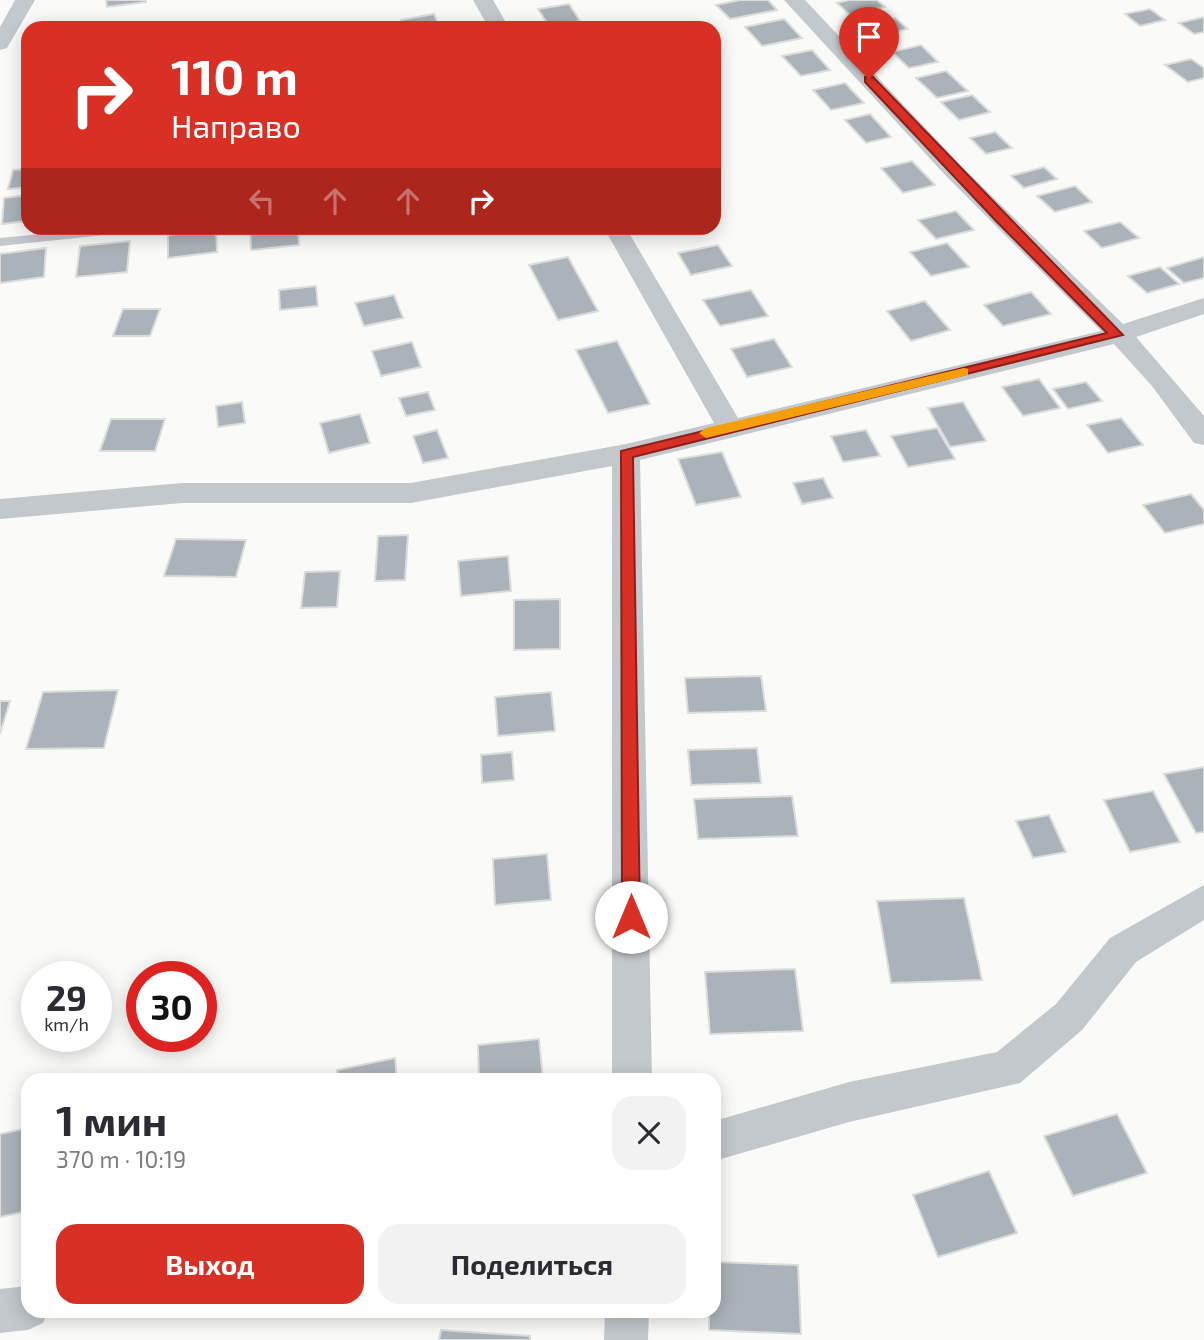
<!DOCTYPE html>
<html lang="ru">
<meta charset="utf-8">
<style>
:root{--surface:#fff;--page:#f2f2f3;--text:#2b2b33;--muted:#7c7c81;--accent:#d93025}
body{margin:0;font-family:"Exo 2",sans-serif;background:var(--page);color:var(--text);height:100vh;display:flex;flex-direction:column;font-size:26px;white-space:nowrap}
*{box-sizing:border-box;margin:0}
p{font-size:23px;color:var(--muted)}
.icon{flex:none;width:38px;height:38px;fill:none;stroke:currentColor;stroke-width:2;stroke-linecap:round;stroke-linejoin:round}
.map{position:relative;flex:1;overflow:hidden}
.drawer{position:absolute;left:21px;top:1073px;width:700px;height:245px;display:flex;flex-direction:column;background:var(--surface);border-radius:21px;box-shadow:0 4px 18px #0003}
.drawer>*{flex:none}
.guide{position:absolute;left:21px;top:21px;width:700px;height:214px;border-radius:21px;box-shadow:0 4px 18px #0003;background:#d93025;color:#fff;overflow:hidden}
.speed{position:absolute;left:21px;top:961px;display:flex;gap:14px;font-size:35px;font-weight:700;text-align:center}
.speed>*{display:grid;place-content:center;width:91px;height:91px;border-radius:50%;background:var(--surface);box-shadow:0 4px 18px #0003;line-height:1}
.speed small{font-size:18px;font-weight:400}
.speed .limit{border:10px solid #d22;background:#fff;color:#111}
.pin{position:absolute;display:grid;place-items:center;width:60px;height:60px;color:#fff;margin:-72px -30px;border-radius:50% 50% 50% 0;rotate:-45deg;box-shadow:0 0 7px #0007}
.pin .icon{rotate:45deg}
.me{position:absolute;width:77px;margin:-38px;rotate:0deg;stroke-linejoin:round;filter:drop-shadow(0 0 5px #0008)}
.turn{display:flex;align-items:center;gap:24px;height:147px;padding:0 35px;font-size:32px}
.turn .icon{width:91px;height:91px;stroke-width:2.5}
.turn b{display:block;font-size:49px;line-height:60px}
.lanes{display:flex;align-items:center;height:66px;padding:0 35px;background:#0003;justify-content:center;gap:35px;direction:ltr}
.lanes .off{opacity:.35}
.round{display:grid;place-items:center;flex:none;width:74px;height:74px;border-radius:21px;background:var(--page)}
.overview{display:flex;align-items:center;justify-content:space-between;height:119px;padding:0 35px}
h1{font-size:42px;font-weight:700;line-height:52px}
.action{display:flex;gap:14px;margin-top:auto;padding:14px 35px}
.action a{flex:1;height:80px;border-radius:21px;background:var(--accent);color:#fff;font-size:28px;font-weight:700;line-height:80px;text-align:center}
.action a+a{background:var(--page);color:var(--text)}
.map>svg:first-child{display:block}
</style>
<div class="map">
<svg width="1204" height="1340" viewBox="0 0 1204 1340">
<rect width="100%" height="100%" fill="#fafaf8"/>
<g fill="#aab3b9" stroke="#dcdcda" stroke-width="2">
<polygon points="106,0 146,0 146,2 107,7"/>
<polygon points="740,0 768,0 777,10 730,19 716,5"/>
<polygon points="849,0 877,0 885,7 850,15 837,3"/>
<polygon points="569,4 580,21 549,26 538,9"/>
<polygon points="1150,9 1165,20 1140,26 1125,14"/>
<polygon points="434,14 440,28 405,28 401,20"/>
<polygon points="1204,17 1204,32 1194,34 1179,23"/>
<polygon points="895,18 908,29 873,37 861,25"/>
<polygon points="784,19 802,38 762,46 745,27"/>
<polygon points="921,45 938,62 909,68 892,52"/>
<polygon points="812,50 830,70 801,76 782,56"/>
<polygon points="1191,59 1204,68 1204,78 1188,82 1165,65"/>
<polygon points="946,71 968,91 937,98 916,78"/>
<polygon points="845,83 864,103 831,110 813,90"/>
<polygon points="972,95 990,112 959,120 941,102"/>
<polygon points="870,114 891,137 866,143 845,120"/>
<polygon points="995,132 1012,148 986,154 970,138"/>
<polygon points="912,161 935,185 903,193 881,168"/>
<polygon points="1044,167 1057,179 1024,188 1011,176"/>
<polygon points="28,169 28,187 8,189 13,170"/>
<polygon points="1075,186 1092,202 1055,212 1037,196"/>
<polygon points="28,195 28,221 2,224 4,198"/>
<polygon points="956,211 974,230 936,239 918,220"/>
<polygon points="1120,222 1139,238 1102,248 1084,231"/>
<polygon points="250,228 298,228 299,245 251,250"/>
<polygon points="216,229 217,252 168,258 168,235"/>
<polygon points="130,241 127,272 76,277 80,246"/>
<polygon points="947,243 969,267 931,276 910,252"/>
<polygon points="718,245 732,266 691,275 678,253"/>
<polygon points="46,248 44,277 0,283 0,254"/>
<polygon points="568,257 598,311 558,320 529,265"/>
<polygon points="1204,257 1204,278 1184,283 1167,268"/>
<polygon points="1160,267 1179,284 1147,293 1128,276"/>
<polygon points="316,286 318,306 280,310 279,290"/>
<polygon points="751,290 768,316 720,326 703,300"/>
<polygon points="1031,292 1051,314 1003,326 984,305"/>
<polygon points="394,295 403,318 364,326 355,303"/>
<polygon points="925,301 950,330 911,341 887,311"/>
<polygon points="123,309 160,309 150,336 113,336"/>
<polygon points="774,339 792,367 747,377 731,349"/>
<polygon points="617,341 650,404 608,413 576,350"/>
<polygon points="412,342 421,367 381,376 372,351"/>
<polygon points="1039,379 1060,408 1023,416 1002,387"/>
<polygon points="1086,382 1102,401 1068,409 1053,389"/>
<polygon points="428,392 435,410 406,416 399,398"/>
<polygon points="242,402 245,423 218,427 216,406"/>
<polygon points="963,402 986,441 950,447 928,408"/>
<polygon points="360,414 370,443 329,453 320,423"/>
<polygon points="1121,418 1143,445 1108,453 1087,425"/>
<polygon points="111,419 165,419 155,451 100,451"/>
<polygon points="937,428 955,459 908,467 891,436"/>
<polygon points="437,430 448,458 423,463 413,436"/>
<polygon points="866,430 880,456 843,462 831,436"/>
<polygon points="722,452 741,497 696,505 678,459"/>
<polygon points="823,478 833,498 802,504 793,483"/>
<polygon points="1191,494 1204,510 1204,524 1165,533 1143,505"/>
<polygon points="408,535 405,580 375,581 378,536"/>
<polygon points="176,539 246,540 236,577 164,576"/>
<polygon points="508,556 511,591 461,596 458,561"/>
<polygon points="340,571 337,607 301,608 305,572"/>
<polygon points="560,599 560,649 514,650 514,600"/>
<polygon points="761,676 766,711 688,713 685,678"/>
<polygon points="118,690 104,748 26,749 43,692"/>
<polygon points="551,692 555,731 498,736 495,697"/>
<polygon points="0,701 10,701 0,734"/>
<polygon points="757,748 761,783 691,785 688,750"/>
<polygon points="512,752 514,780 482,783 481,755"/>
<polygon points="1204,767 1204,832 1196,833 1164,774"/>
<polygon points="1153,791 1180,842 1130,852 1104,800"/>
<polygon points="792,796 798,836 698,839 694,799"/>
<polygon points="1049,815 1066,852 1033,858 1016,821"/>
<polygon points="547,854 551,900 495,905 493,859"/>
<polygon points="964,898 982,980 891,983 877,901"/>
<polygon points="795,969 803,1031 710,1034 705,972"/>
<polygon points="539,1039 543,1080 479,1080 478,1045"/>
<polygon points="395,1058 397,1080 338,1080 337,1070"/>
<polygon points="1117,1114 1147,1173 1073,1196 1044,1136"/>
<polygon points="28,1128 28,1211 0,1217 0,1134"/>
<polygon points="989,1171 1017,1233 938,1257 913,1195"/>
<polygon points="714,1262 798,1265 801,1334 709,1330 709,1311 714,1311"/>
<polygon points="441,1330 530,1336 530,1340 439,1340"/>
</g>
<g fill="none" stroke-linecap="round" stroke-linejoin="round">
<polygon fill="#c3c8cc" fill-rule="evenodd" points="104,228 139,228 133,232 0,246 0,238"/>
<g fill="#c3c8cc" fill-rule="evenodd">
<polygon points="15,0 35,0 7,48 0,50 0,27"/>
<polygon points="473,0 493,0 509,28 489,28"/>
<polygon points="784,0 805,0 962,167 1123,324 1204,298 1204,314 1136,337 1204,416 1204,445 1194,443 1152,386 1114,344 640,460 652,1080 612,1080 612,466 411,503 182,503 0,519 0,499 182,483 411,483 626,444 714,423 604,228 626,228 738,418 1101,331 946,176"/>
<polygon points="1204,885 1204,920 1136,962 1082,1030 1020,1083 849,1122 714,1161 714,1121 849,1082 997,1052 1056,1004 1110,938"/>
<polygon points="28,1286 28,1311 48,1311 43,1323 28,1330 0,1333 0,1289"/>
<polygon points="605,1311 649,1311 648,1340 604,1340"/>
</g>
</g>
<polygon fill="#d93025" stroke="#8d1f18" stroke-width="2" points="865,77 873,77 1123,335 633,457 640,917 637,923 631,925 624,923 622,917 621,451 1107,333 996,221 865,82"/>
<polygon fill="#f59e0b" points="964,368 968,369 968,375 706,438 699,433 706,428"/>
</svg>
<div class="speed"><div>29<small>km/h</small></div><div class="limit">30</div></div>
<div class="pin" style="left:869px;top:79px;background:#d93025"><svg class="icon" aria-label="arrive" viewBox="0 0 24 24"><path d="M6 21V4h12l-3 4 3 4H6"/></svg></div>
<svg class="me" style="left:631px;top:917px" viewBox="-20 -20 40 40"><circle r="19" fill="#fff"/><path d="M0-13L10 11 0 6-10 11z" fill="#d93025"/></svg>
<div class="guide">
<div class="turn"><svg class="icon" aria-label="right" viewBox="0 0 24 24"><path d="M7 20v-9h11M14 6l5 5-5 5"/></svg><div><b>110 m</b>Направо</div></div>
<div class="lanes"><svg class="icon off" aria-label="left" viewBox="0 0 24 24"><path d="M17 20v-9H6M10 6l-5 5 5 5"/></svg><svg class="icon off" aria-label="ahead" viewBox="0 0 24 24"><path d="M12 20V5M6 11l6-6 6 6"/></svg><svg class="icon off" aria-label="ahead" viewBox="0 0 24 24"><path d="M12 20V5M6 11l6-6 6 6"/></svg><svg class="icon" aria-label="right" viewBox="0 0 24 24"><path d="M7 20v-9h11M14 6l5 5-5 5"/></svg></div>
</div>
<section class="drawer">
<div class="overview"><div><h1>1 мин</h1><p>370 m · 10:19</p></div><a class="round"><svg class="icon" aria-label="close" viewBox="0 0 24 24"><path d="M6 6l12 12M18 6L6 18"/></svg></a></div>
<div class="action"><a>Выход</a><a>Поделиться</a></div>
</section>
</div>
